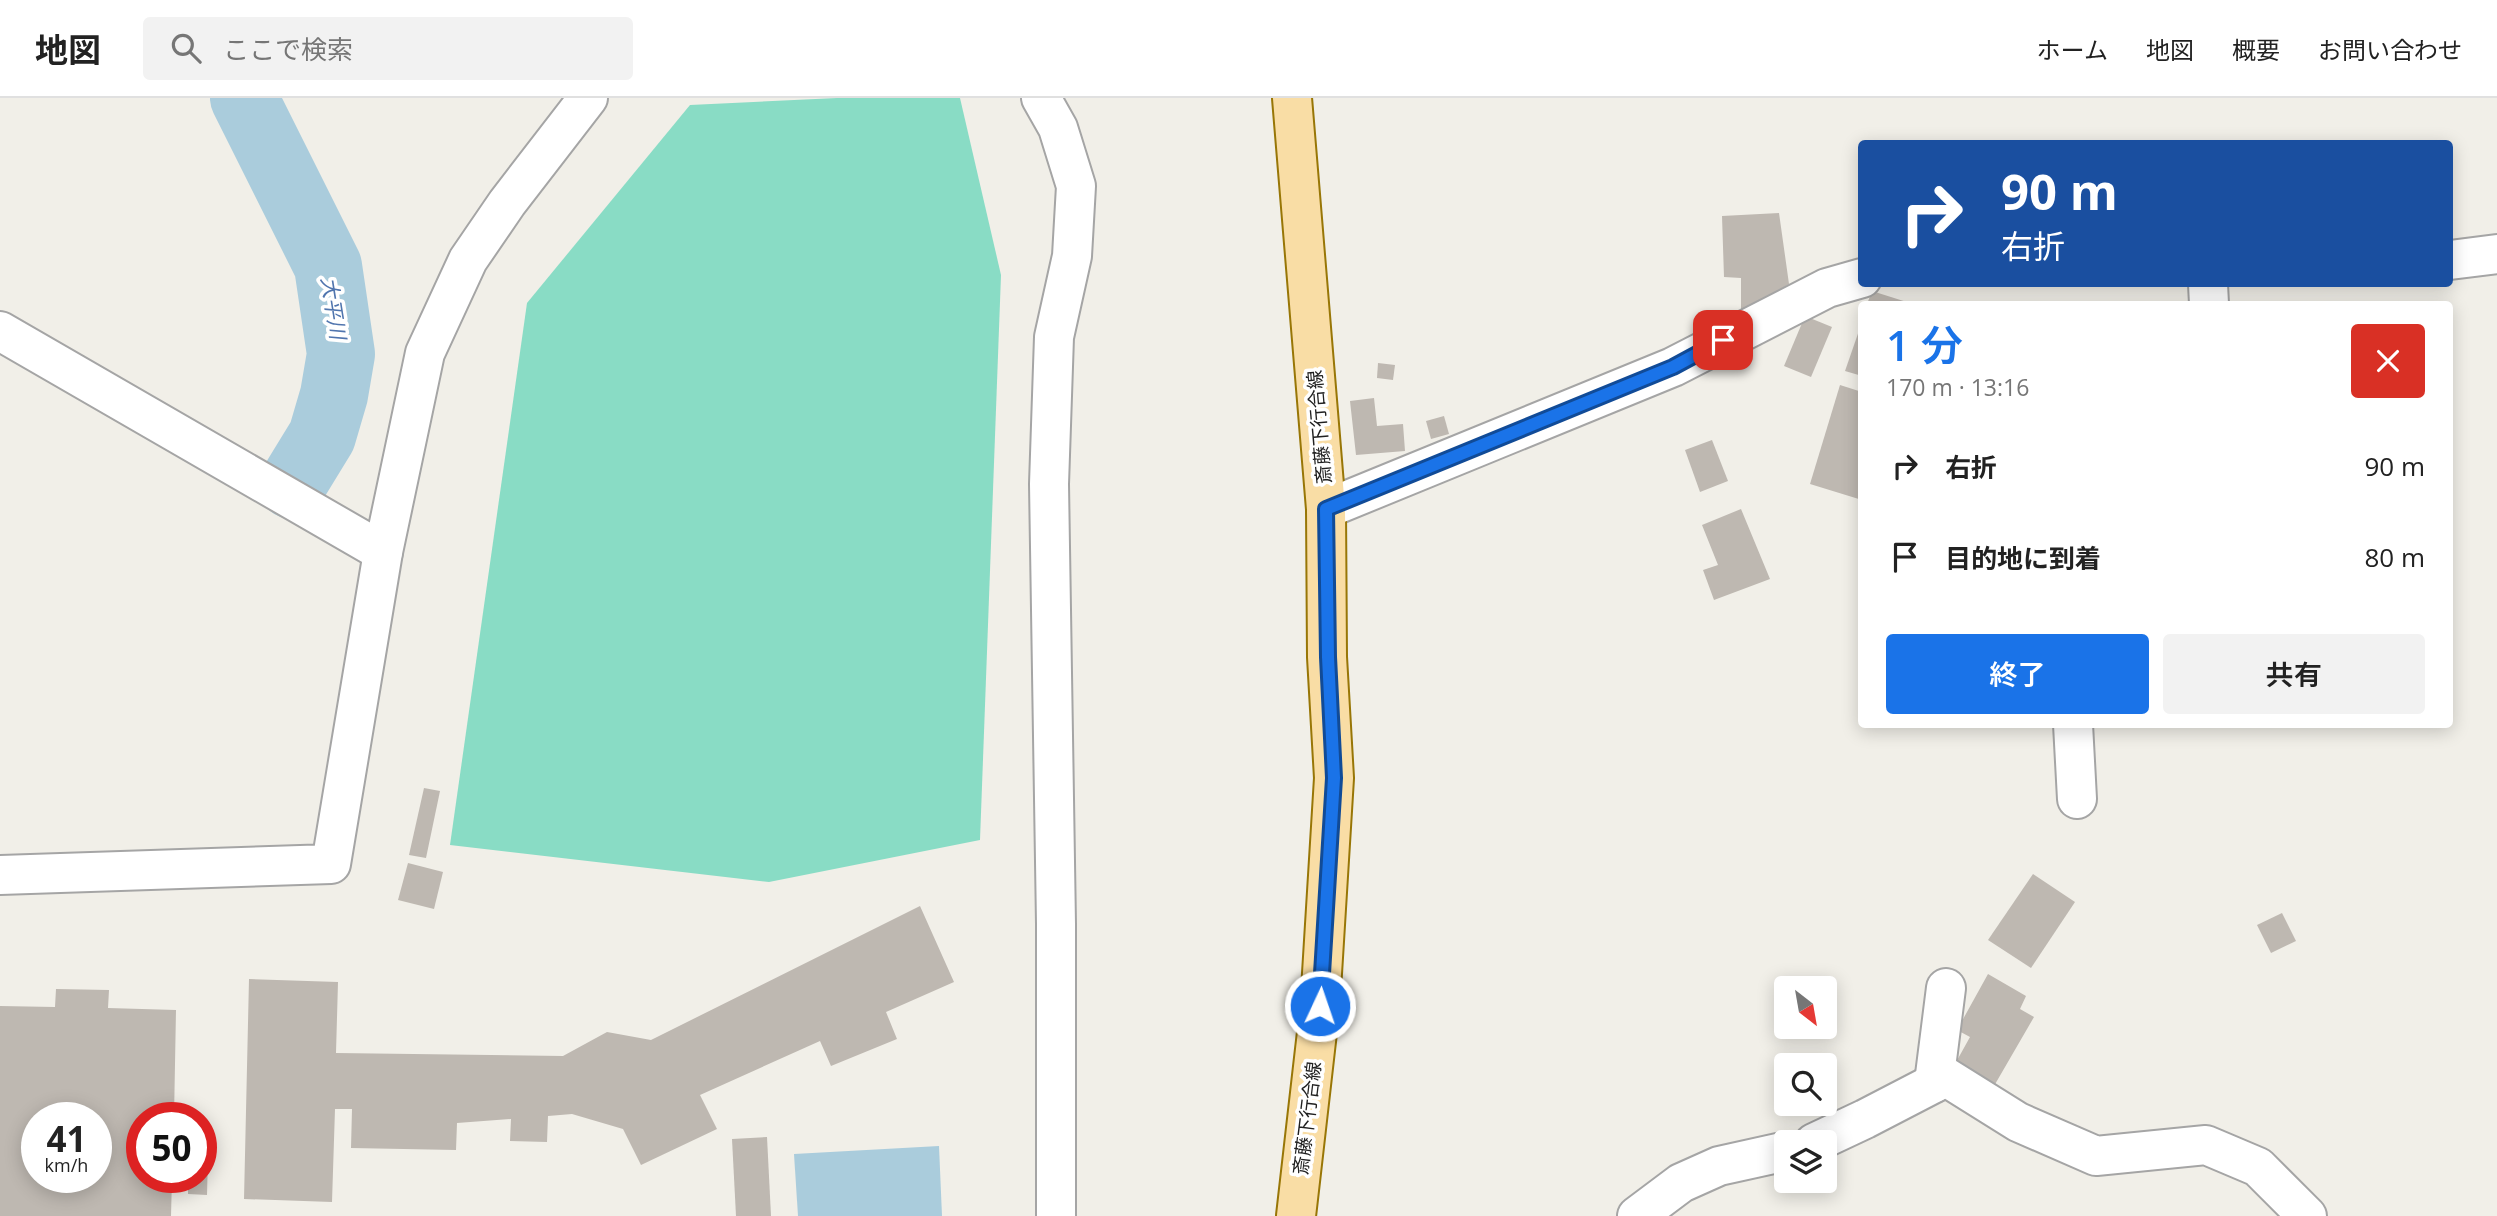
<!DOCTYPE html>
<html lang="ja">
<meta charset="utf-8">
<style>
:root{--surface:#fff;--page:#f2f2f2;--text:#222;--muted:#767676;--line:#e0e0e0;--accent:#1a73e8}
body{margin:0;font-family:"Open Sans","Noto Sans JP",sans-serif;background:var(--page);color:var(--text);height:100vh;display:flex;flex-direction:column;font-size:26px;white-space:nowrap}
*{box-sizing:border-box;margin:0}
p{font-size:23px;color:var(--muted)}
.icon{flex:none;width:38px;height:38px;fill:none;stroke:currentColor;stroke-width:2;stroke-linecap:round;stroke-linejoin:round}
.map{position:relative;flex:1;overflow:hidden}
.sheet{position:absolute;left:1858px;top:203px;width:595px;height:427px;display:flex;flex-direction:column;background:var(--surface);border-radius:7px;box-shadow:0 4px 18px #0003}
.sheet>*{flex:none}
.guide{position:absolute;left:1858px;top:42px;width:595px;height:147px;border-radius:7px;box-shadow:0 4px 18px #0003;background:#1a4fa0;color:#fff;overflow:hidden}
.needle{width:46px;rotate:149deg}
.fabs{position:absolute;left:1774px;top:878px;display:grid;gap:14px}
.fabs a{display:grid;place-items:center;width:63px;height:63px;border-radius:7px;background:var(--surface);box-shadow:0 4px 18px #0003;font-size:35px}
.speed{position:absolute;left:21px;top:1004px;display:flex;gap:14px;font-size:35px;font-weight:700;text-align:center}
.speed>*{display:grid;place-content:center;width:91px;height:91px;border-radius:50%;background:var(--surface);box-shadow:0 4px 18px #0003;line-height:1}
.speed small{font-size:18px;font-weight:400}
.speed .limit{border:10px solid #d22;background:#fff;color:#111}
.pin{position:absolute;display:grid;place-items:center;width:60px;height:60px;color:#fff;margin:-30px;border-radius:14px;box-shadow:0 4px 10px #0006}
.me{position:absolute;width:77px;margin:-38px;rotate:3deg;stroke-linejoin:round;filter:drop-shadow(0 0 5px #0008)}
.turn{display:flex;align-items:center;gap:24px;height:147px;padding:0 28px;font-size:32px}
.turn .icon{width:91px;height:91px;stroke-width:2.5}
.turn b{display:block;font-size:49px;line-height:60px}
.round{display:grid;place-items:center;flex:none;width:74px;height:74px;border-radius:7px;background:var(--page)}
.headline{display:flex;align-items:center;justify-content:space-between;height:119px;padding:0 28px}
h1{font-size:42px;font-weight:600;line-height:52px;color:var(--accent)}
.action{display:flex;gap:14px;margin-top:auto;padding:14px 28px}
.action a{flex:1;height:80px;border-radius:7px;background:var(--accent);color:#fff;font-size:28px;font-weight:600;line-height:80px;text-align:center}
.action a+a{background:var(--page);color:var(--text)}
ul{padding:0;list-style:none}
li{display:flex;align-items:center;gap:21px;height:91px;padding:0 28px}
li div{flex:1}
li b{display:block;font-size:26px}
li em{font-style:normal}
header{display:flex;align-items:center;gap:42px;box-sizing:border-box;height:98px;padding:0 35px;background:var(--surface);border-bottom:2px solid var(--line)}
header strong{font-size:33px}
nav{display:flex;gap:38px;margin-inline-start:auto;font-size:24px}
.search{width:490px;height:63px;background:var(--page);display:flex;align-items:center;gap:18px;box-sizing:border-box;padding:0 24px;border-radius:7px;color:var(--muted);font-size:26px}
.map>svg:first-child{display:block}
</style>
<header>
<strong>地図</strong>
<div class="search"><svg class="icon" aria-label="search" viewBox="0 0 24 24"><circle cx="10" cy="10" r="6"/><path d="M15 15l6 6"/></svg>ここで検索</div>
<nav><a>ホーム</a><a>地図</a><a>概要</a><a>お問い合わせ</a></nav>
</header>
<div class="map">
<svg width="2497" height="1118" viewBox="0 0 2497 1118">
<rect width="100%" height="100%" fill="#f1efe8"/>
<polygon fill="#89dcc5" points="837,0 960,0 1001,177 980,742 769,784 450,747 527,205 690,7"/>
<polygon fill="#aaccdc" points="939,1048 942,1118 798,1118 794,1056"/>
<g fill="none" stroke-linecap="round" stroke-linejoin="round">
<polyline stroke="#aaccdc" stroke-width="68" points="244,0 328,168 341,256 334,297 322,338 292,387"/>
</g>
<g fill="#beb8b1" fill-rule="evenodd">
<polygon points="1779,115 1789,186 1741,215 1741,180 1724,179 1722,118"/>
<polygon points="1872,193 1913,206 1867,206"/>
<polygon points="1805,218 1832,229 1811,279 1784,268"/>
<polygon points="1862,224 1862,278 1845,273"/>
<polygon points="1378,265 1395,267 1393,282 1377,280"/>
<polygon points="1840,287 1862,294 1862,402 1810,386"/>
<polygon points="1374,300 1377,328 1403,326 1405,353 1356,357 1350,303"/>
<polygon points="1444,318 1449,336 1431,341 1426,323"/>
<polygon points="1712,342 1728,383 1700,394 1685,352"/>
<polygon points="1741,411 1770,481 1714,502 1703,472 1718,467 1702,427"/>
<polygon points="424,690 440,693 426,760 409,757"/>
<polygon points="408,765 443,774 434,811 398,802"/>
<polygon points="2033,776 2075,804 2031,870 1988,842"/>
<polygon points="920,808 954,884 886,914 897,941 831,968 820,943 700,997 717,1031 641,1067 623,1031 572,1016 548,1018 547,1044 510,1043 511,1021 457,1025 456,1052 351,1050 352,1011 335,1011 332,1104 244,1101 249,881 338,884 336,955 563,958 607,934 651,942"/>
<polygon points="2282,815 2296,843 2271,855 2257,827"/>
<polygon points="1988,876 2026,898 2020,911 2034,919 1994,988 1955,966 1970,939 1957,932"/>
<path d="M56,891L109,892L108,910L176,912L174,1020H142V1080H172L171,1118H0V908L55,909ZM37,1020H96V1080H37Z"/>
<polygon points="767,1039 771,1118 736,1118 732,1041"/>
<polygon points="201,1058 208,1058 207,1097 188,1096 188,1080 201,1080"/>
</g>
<g fill="none" stroke-linecap="round" stroke-linejoin="round">
<g stroke="#a5a5a5" stroke-width="42">
<g id="minor">
<polyline points="1041,0 1058,30 1076,88 1072,158 1054,239 1049,386 1056,826 1056,1118"/>
<polyline points="2450,162 2497,156"/>
<polyline points="2208,186 2209,206"/>
<polyline points="0,233 383,454"/>
<polyline points="1326,411 1673,269 1827,190 1862,180"/>
<polyline points="2073,626 2077,701"/>
<polyline points="0,777 331,766 383,454 425,255 468,162 507,105 588,0"/>
<polyline points="1934,985 1946,890"/>
<polyline points="1814,1045 1865,1021 1946,979 2018,1024 2096,1058 2206,1047 2258,1069 2307,1118"/>
<polyline points="1637,1118 1681,1085 1719,1068 1787,1053"/>
</g>
</g>
<g stroke="#987606" stroke-width="42">
<polyline id="major" points="1292,0 1326,411 1327,559 1334,680 1320,908 1296,1118"/>
</g>
<use href="#minor" stroke="#fff" stroke-width="38"/>
<use href="#major" stroke="#f9dda5" stroke-width="38"/>
</g>
<g fill="none" stroke-linecap="round" stroke-linejoin="round">
<g stroke="#114b97" stroke-width="18">
<polyline id="route" points="1320,908 1334,680 1328,559 1326,411 1673,269 1723,242"/>
</g>
<use href="#route" stroke="#1a73e8" stroke-width="12"/>
</g>
<g text-anchor="middle" dominant-baseline="central" stroke-width="7" stroke-linejoin="round" paint-order="stroke">
<g font-size="19" fill="#212121" stroke="#fff">
<text transform="translate(1319 329) rotate(-95)">斎藤下行合線</text>
<text transform="translate(1307 1020) rotate(-83)">斎藤下行合線</text>
</g>
<g font-size="21" font-style="italic" fill="#5075ae" stroke="#fff">
<text transform="translate(334 210) rotate(81)">大平川</text>
</g>
</g>
</svg>
<div class="fabs">
<a><svg class="needle" viewBox="-14 -14 28 28"><path d="M0-13l5 13h-10z" fill="#e53935"/><path d="M0 13l5-13h-10z" fill="#767676"/></svg></a>
<a><svg class="icon" aria-label="search" viewBox="0 0 24 24"><circle cx="10" cy="10" r="6"/><path d="M15 15l6 6"/></svg></a>
<a><svg class="icon" aria-label="layers" viewBox="0 0 24 24"><path d="M12 4l9 5-9 5-9-5zM3 14l9 5 9-5"/></svg></a>
</div>
<div class="speed"><div>41<small>km/h</small></div><div class="limit">50</div></div>
<div class="pin" style="left:1723px;top:242px;background:#d93025"><svg class="icon" aria-label="arrive" viewBox="0 0 24 24"><path d="M6 21V4h12l-3 4 3 4H6"/></svg></div>
<svg class="me" style="left:1320px;top:908px" viewBox="-20 -20 40 40"><circle r="17" fill="#1a73e8" stroke="#fff" stroke-width="3"/><path d="M0-11L8 9 0 5-8 9z" fill="#fff"/></svg>
<div class="guide">
<div class="turn"><svg class="icon" aria-label="right" viewBox="0 0 24 24"><path d="M7 20v-9h11M14 6l5 5-5 5"/></svg><div><b>90 m</b>右折</div></div>
</div>
<section class="sheet">
<div class="headline"><div><h1>1 分</h1><p>170 m · 13:16</p></div><a class="round" style="background:#d93025;color:#fff"><svg class="icon" aria-label="close" viewBox="0 0 24 24"><path d="M6 6l12 12M18 6L6 18"/></svg></a></div>
<ul>
<li><svg class="icon" aria-label="right" viewBox="0 0 24 24"><path d="M7 20v-9h11M14 6l5 5-5 5"/></svg><div><b>右折</b></div><em>90 m</em></li>
<li><svg class="icon" aria-label="arrive" viewBox="0 0 24 24"><path d="M6 21V4h12l-3 4 3 4H6"/></svg><div><b>目的地に到着</b></div><em>80 m</em></li>
</ul>
<div class="action"><a>終了</a><a>共有</a></div>
</section>
</div>
